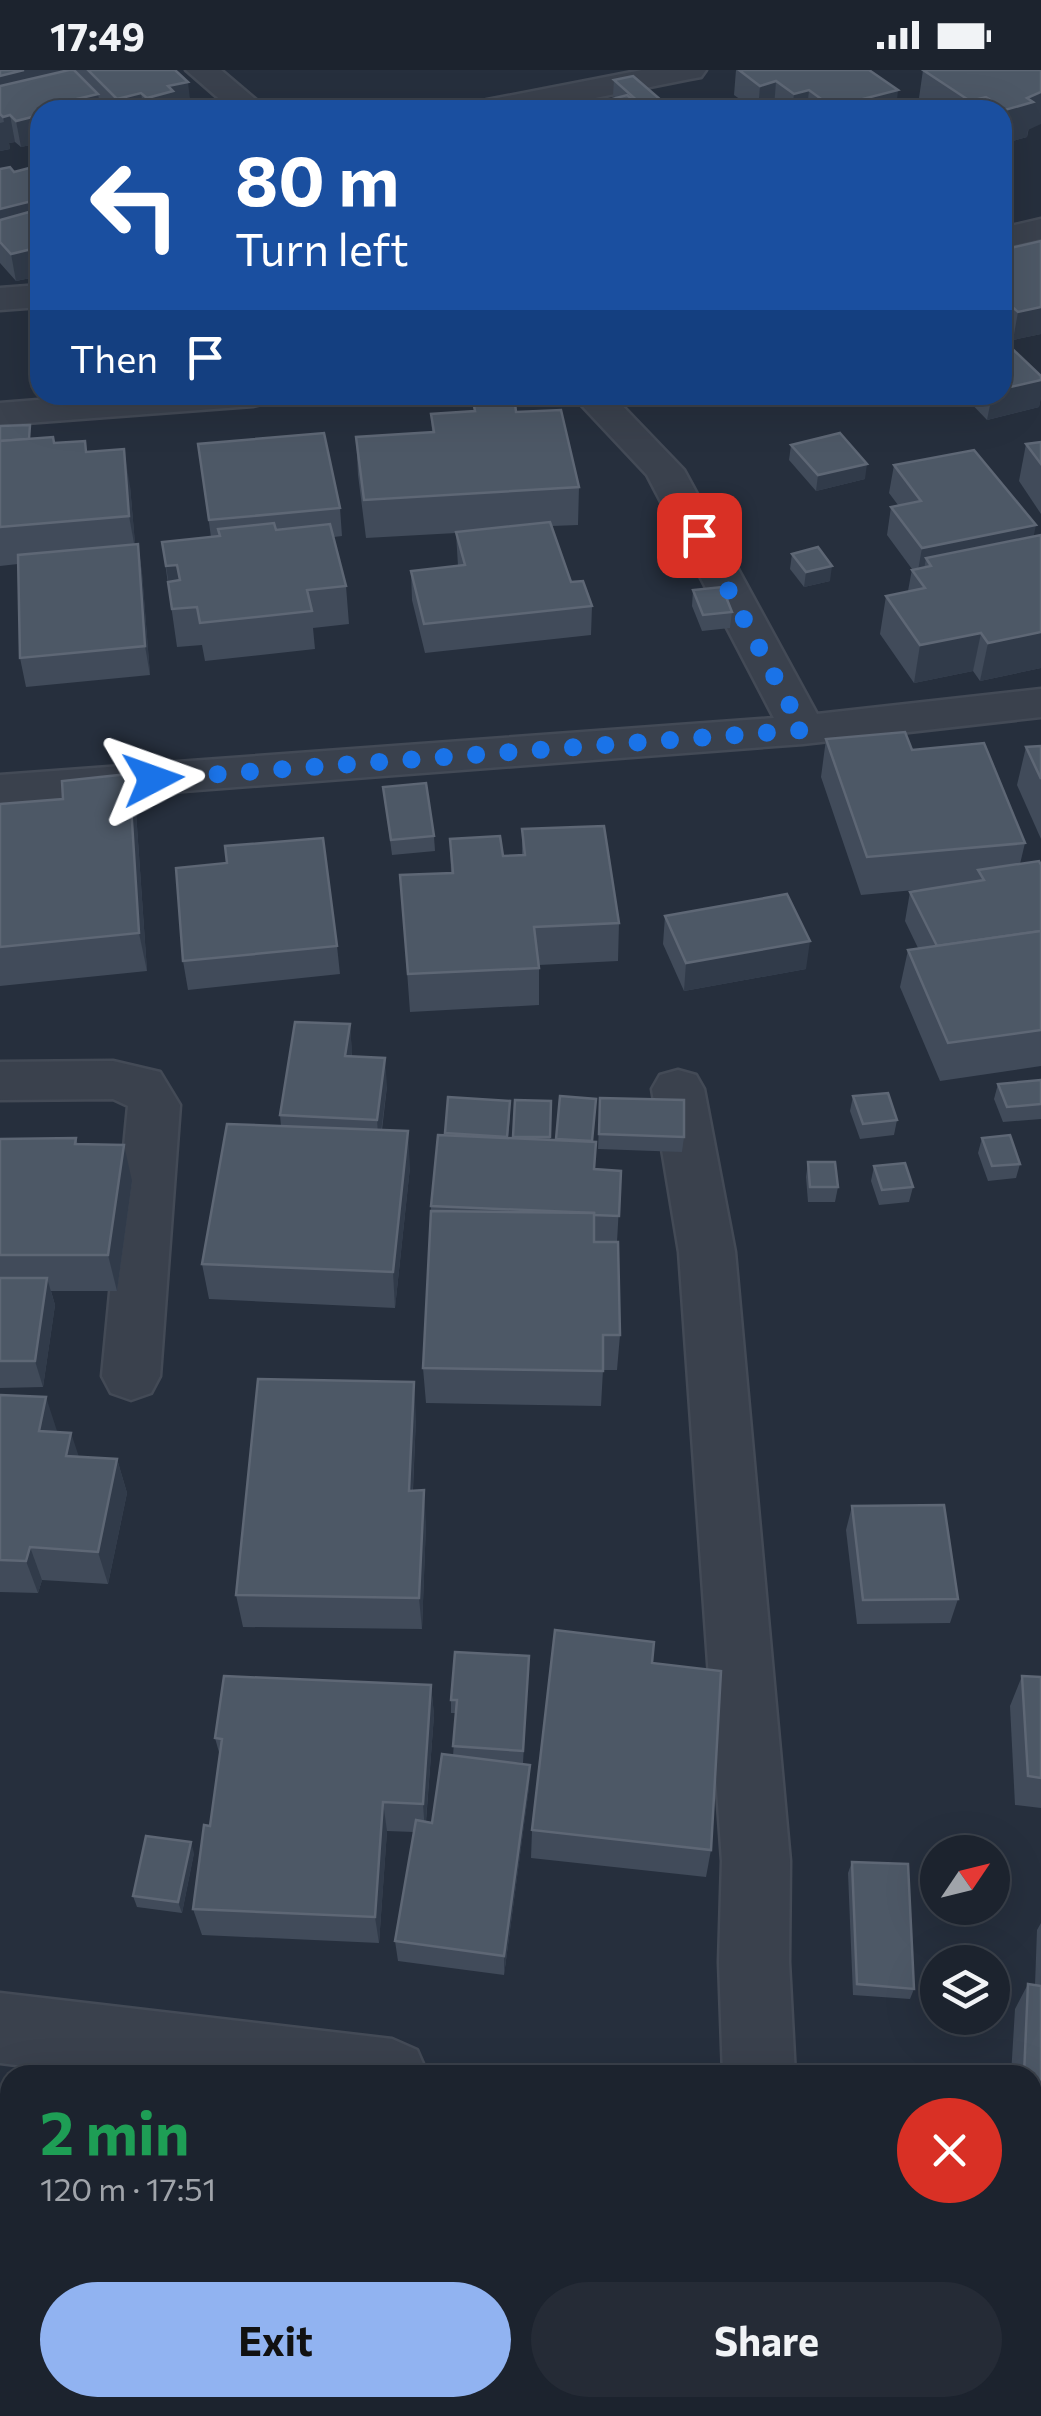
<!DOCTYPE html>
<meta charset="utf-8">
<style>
:root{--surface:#1c232e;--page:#252b36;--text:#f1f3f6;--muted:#a0a4aa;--line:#3a404a;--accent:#91b3f1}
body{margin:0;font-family:Commissioner,sans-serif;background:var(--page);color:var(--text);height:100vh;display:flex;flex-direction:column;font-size:38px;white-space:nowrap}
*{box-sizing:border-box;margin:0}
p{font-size:32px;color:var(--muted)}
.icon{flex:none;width:55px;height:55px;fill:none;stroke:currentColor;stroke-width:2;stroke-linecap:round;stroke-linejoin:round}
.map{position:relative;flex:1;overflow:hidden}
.side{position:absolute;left:0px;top:1995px;width:1042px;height:352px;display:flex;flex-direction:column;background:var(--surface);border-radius:30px 30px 0 0;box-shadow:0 10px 40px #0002,0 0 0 2px var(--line)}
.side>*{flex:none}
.banner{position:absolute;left:30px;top:30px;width:982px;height:305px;border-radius:30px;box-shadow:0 10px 40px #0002,0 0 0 2px var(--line);background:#1a4fa0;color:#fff;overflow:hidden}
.needle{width:65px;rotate:55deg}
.fabs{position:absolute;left:920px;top:1765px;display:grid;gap:20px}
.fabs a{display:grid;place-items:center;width:90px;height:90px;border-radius:50%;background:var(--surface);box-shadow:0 10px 40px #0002,0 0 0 2px var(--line);font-size:50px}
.pin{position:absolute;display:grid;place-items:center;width:85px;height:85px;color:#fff;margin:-42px;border-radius:20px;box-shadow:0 5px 15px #0006}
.me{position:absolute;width:110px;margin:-55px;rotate:86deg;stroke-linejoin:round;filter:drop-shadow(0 0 8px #0008)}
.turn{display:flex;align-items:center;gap:35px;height:210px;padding:0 40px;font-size:45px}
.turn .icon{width:130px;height:130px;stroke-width:2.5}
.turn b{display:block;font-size:70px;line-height:85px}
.then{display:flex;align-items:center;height:95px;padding:0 40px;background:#0003;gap:20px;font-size:38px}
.round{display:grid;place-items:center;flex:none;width:105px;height:105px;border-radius:52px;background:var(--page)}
.headline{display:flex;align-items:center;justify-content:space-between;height:170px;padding:0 40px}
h1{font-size:60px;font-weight:700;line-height:75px;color:#1e9e55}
.primary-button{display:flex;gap:20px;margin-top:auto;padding:20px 40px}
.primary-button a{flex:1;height:115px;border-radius:60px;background:var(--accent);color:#111;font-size:40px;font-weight:700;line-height:115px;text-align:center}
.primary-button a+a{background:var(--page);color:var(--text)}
.status{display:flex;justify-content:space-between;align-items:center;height:70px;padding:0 50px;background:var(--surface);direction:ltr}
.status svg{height:28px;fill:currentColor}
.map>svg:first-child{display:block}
</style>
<div class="status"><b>17:49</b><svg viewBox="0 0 49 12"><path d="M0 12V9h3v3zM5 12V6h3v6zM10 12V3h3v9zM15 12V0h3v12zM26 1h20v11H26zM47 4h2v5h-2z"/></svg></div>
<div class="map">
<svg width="1041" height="2346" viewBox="0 0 1041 2346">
<rect width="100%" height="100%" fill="#262f3d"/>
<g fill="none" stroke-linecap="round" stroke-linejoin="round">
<g stroke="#434a56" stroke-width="5">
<g id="street">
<polygon points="186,0 221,0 268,40 232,40"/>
<polygon points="642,0 706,0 701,7 690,9 535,40 471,40 476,33 487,30"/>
<polygon points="1041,149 1041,169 1002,178 1002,158"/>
<polygon points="40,215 40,237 0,240 0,218"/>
<polygon points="101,325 272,325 266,333 253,336 0,355 0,333"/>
<polygon points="572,325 612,325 684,400 817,644 1041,619 1041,647 803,674 0,735 0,705 774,648 647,405"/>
<polygon points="113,991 160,1002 180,1035 160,1306 151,1323 131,1330 111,1323 102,1306 128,1036 113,1029 0,1030 0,992"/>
<polygon points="678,1000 696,1005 704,1019 735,1182 790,1791 789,1892 795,2005 723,2005 719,1892 722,1791 679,1182 652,1019 660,1005"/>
<polygon points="0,1923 392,1969 417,1980 428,2005 95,2005 0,1993"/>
<rect x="700" y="2338" width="78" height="8"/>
</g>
</g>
<use href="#street" fill="#3a414d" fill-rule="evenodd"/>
</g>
<g fill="#414b5a">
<polygon points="0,0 175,0 191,38 183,40 106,40 100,34 40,40 40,73 21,77 15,72 9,73 10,79 0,81"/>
<polygon points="736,0 869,0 896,40 777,40 774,38 755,40 734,25"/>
<polygon points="923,0 1041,0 1027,67 1002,74 1002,40 925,40 918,35"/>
<polygon points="614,10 661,40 597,40 597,33 616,28 613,25"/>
<polygon points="0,99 14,102 40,100 40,206 16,211 0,193"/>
<polygon points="1041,171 1041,264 1013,270 1002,261 1002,180"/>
<polygon points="40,218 40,310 39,310 33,282"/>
<polygon points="1041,306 1041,327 1039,337 987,350 963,325 1002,325"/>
<polygon points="474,336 516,342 579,417 578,455 552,456 571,512 592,536 591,565 425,583 412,530 411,501 458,496 456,463 366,468 358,405 356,367 432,362 431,344 474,341"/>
<polygon points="0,356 33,369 53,367 55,373 87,382 130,416 135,474 138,474 142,503 150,605 26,617 20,588 18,494 0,496"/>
<polygon points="1041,372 1041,444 1019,411 1026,374"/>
<polygon points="198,374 340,438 342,466 334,467 346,516 349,554 313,558 315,579 205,591 202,575 177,577 162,472 211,467"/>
<polygon points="791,375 865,409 816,421 789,390"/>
<polygon points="894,395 1034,467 1041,465 1041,598 980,611 973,601 914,613 880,564 886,526 908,521 912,499 887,465 891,437 898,435 889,423"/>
<polygon points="792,484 830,511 804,517 790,499"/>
<polygon points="693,520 732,542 730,558 702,561 692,536"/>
<polygon points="826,669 912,680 1025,773 1020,794 1041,795 1041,996 940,1011 900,917 908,880 918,878 905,851 910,822 936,818 861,825 821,707"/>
<polygon points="1041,676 1041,769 1017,715 1026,677"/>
<polygon points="383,717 434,766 435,781 392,785"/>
<polygon points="0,734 136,742 147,901 0,916"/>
<polygon points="522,759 619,853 618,891 539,895 539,935 410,942 400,805 451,803 450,769 503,786 522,785"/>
<polygon points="665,846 806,899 684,921 663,874"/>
<polygon points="337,876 340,904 188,920 183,891"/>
<polygon points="350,954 352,986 387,1016 382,1060 410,1097 395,1238 209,1229 202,1194 281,1056 280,1045"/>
<polygon points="1041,1010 1041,1049 1003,1052 994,1029 998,1014"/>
<polygon points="853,1026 897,1050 894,1065 860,1069 850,1041"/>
<polygon points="448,1027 510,1046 508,1068 513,1068 551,1031 550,1070 593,1072 595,1099 621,1101 617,1172 620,1265 617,1300 603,1300 601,1336 426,1333 423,1298 431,1136 445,1065"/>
<polygon points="600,1028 684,1067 682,1082 598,1079"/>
<polygon points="76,1068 78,1075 132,1111 117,1221 51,1221 55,1235 43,1317 0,1318 0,1069"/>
<polygon points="982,1068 1020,1094 1016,1108 988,1111 978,1083"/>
<polygon points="808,1092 838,1117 835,1132 808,1132 806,1107"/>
<polygon points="874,1096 913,1117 909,1132 879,1135 871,1111"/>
<polygon points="0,1325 57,1362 79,1387 117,1389 127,1423 108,1514 42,1510 38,1523 0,1522"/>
<polygon points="416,1347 413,1420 426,1453 422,1559 243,1557 236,1525"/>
<polygon points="852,1436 958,1529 950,1553 857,1554 846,1460"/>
<polygon points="529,1586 523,1693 498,1691 530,1695 529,1717 504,1905 398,1891 395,1871 414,1762 387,1761 379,1873 202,1865 193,1839 210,1756 220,1686 215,1668 431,1615 434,1645 426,1752 432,1753 453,1686 456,1643 451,1643 451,1630"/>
<polygon points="652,1593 711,1780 706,1807 531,1788 532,1760"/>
<polygon points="1022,1606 1041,1607 1041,1738 1015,1735 1010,1636"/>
<polygon points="194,1783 182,1843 137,1837 133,1826"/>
<polygon points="852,1792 914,1919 910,1929 853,1925 848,1803"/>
<polygon points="1041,1853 1041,2220 1032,2218 1034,2154 1032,2153 1032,2005 1011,2005 1015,1939 1028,1914 1035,1915 1037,1860"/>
</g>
<g fill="#313b4a">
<polygon points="24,0 63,0 66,17 0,33 0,6"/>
<polygon points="776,11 774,38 758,40 760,16"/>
<polygon points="188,12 191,38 183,40 149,40 147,28 168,16"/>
<polygon points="809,20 807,40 792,40 794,24"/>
<polygon points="898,20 896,40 832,40 832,37"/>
<polygon points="1041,22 1041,54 1028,60 1027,67 1002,74 1002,55 1005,40"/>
<polygon points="141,23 144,40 119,40 117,29"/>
<polygon points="98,24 101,40 59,40 68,31"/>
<polygon points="986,27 984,40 969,40 970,31"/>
<polygon points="662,31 661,40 641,40 642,35"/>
<polygon points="10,45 15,72 9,73 10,79 0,81 0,53 4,52 3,47"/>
<polygon points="40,45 40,73 21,77 16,51"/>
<polygon points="40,129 40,157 0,168 0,139"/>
<polygon points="40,177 40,206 16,211 11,184"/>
<polygon points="1041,237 1041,264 1013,270 1018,242"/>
<polygon points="1041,310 1041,327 1039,337 987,350 992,325 1002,325 1002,319"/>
<polygon points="707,325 726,325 707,330"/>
<polygon points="124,379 130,416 136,484 129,446"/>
<polygon points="867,394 865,409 816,421 818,405"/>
<polygon points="1036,455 1030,484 931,496 926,488 923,505 917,506 922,478"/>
<polygon points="138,474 142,503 150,605 145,576"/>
<polygon points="177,495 183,533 172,535 166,496"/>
<polygon points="832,496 830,511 804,517 806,502"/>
<polygon points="1041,562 1041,598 980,611 988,573"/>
<polygon points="981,563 973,601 914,613 920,575"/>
<polygon points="129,704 136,742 147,901 139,863"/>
<polygon points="810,871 806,899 684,921 686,893"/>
<polygon points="350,954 352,982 348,1014 345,986"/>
<polygon points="385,988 387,1016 379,1077 377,1050"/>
<polygon points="408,1061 410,1097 395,1238 393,1202"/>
<polygon points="124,1075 132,1111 117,1221 108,1185"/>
<polygon points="47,1208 55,1235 43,1317 35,1291"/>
<polygon points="414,1312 416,1347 411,1454 409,1421"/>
<polygon points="46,1327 57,1361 39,1361"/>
<polygon points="71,1363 82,1396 66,1386"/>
<polygon points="117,1389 127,1423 108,1514 98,1482"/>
<polygon points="424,1420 426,1453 422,1559 419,1528"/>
<polygon points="30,1477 42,1510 38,1523 26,1491"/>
<polygon points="431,1615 434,1645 425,1762 423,1734"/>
<polygon points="530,1695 529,1717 504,1905 504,1886"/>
<polygon points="383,1732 387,1761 379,1873 375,1847"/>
<polygon points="191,1772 194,1783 182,1843 178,1832"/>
<polygon points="10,2186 10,2251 0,2282 0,2216"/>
</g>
<g fill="#4d5866" stroke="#5e6775" stroke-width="2.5">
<polygon points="0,0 24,0 0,6"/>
<polygon points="69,0 74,0 98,24 68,31 72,37 59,40 40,40 40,45 16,51 10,45 3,47 0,44 0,16"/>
<polygon points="88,0 175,0 188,12 168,16 173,21 147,28 141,23 117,29"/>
<polygon points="739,0 869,0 898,20 832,37 809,20 794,24 776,11 760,16"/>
<polygon points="923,0 1041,0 1041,22 1027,28 1033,32 1005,40 986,27 970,31"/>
<polygon points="633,6 662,31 642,35 614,10"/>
<polygon points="627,25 646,40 602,40 605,39 597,33"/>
<polygon points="37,96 40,100 40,129 0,139 0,99 10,97 14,102"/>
<polygon points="40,139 40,177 11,184 0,172 0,150"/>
<polygon points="1041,171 1041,237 1018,242 1002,228 1002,180"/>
<polygon points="40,218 40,281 33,282 32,219"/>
<polygon points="1002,269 1041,306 1041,310 1002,319"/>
<polygon points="515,333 516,342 561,340 579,417 364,430 356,367 434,362 431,344 475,341 474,336"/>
<polygon points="30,355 29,369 0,371 0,356"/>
<polygon points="324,363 340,438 209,450 198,374"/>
<polygon points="840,363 867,394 818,405 791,375"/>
<polygon points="53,367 54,373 85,371 86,382 124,379 129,446 0,457 0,371"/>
<polygon points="1041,372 1041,394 1026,374"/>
<polygon points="974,380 1036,455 922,478 891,437 921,431 894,395"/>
<polygon points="550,452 571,512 583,511 592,536 424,554 411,501 465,495 456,462"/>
<polygon points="274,453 276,460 330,454 346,516 307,520 312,541 200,553 197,537 172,539 168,512 180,510 177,495 166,496 162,472 220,466 218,459"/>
<polygon points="1041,465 1041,562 988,573 981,563 920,575 886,526 925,518 912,500 931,496 926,488"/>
<polygon points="138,474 145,576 20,588 18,485"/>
<polygon points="818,477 832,496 806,502 792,484"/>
<polygon points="722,517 732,542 703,545 693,520"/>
<polygon points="905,662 912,680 984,673 1025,773 867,787 826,669"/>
<polygon points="1041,676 1041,709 1026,677"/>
<polygon points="129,704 139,863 0,877 0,734 63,729 62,711"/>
<polygon points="426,713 434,766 391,770 383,717"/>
<polygon points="604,756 619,853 534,857 539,898 408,904 400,805 453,803 450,769 500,766 503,786 525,785 522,759"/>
<polygon points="323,768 337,876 183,891 176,798 227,793 225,776"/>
<polygon points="1039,791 1041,795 1041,861 937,876 910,822 984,810 978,800"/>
<polygon points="787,824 810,871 686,893 665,846"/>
<polygon points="1041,861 1041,960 948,973 908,880"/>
<polygon points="295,952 350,954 345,986 385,988 377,1050 280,1045"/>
<polygon points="1041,1010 1041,1034 1007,1037 998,1014"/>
<polygon points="888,1023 897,1050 863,1054 853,1026"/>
<polygon points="560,1026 596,1029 592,1071 556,1069"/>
<polygon points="448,1027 510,1031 507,1067 445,1063"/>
<polygon points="600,1028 684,1030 684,1067 599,1064"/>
<polygon points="515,1030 551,1031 550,1067 513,1067"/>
<polygon points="227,1054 408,1061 393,1202 202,1194"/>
<polygon points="438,1065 596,1072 594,1099 621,1101 619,1146 594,1145 594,1143 431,1136"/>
<polygon points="1010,1065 1020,1094 992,1096 982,1068"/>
<polygon points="76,1068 75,1074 124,1075 108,1185 0,1185 0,1069"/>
<polygon points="808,1092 835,1092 838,1117 810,1117"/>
<polygon points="905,1093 913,1117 882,1120 874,1096"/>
<polygon points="431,1141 594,1143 594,1172 618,1172 620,1265 603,1265 603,1301 423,1298"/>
<polygon points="0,1208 47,1208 35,1291 0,1291"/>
<polygon points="258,1309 414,1312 409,1421 424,1420 419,1528 236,1525"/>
<polygon points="0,1325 46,1327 39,1361 71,1363 66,1386 117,1389 98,1482 30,1477 26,1491 0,1490"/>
<polygon points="944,1435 958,1529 863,1530 852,1436"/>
<polygon points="555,1560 654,1572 652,1593 721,1601 711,1780 532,1760"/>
<polygon points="455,1582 529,1586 523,1681 453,1676 457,1630 451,1630"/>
<polygon points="224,1606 431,1615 423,1734 383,1732 375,1847 193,1839 204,1755 210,1756 222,1669 215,1668"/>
<polygon points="1022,1606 1041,1607 1041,1708 1028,1706"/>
<polygon points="442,1684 530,1695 504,1886 395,1871 416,1750 432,1753"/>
<polygon points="146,1766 191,1772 178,1832 133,1826"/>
<polygon points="852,1792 908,1794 914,1919 857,1914"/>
<polygon points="1028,1914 1041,1916 1041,2132 1032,2130 1032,2005 1024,2005"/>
<polygon points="0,2052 10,2054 10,2186 0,2216"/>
</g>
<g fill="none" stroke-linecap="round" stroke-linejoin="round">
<polyline stroke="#1a73e8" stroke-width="18" stroke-dasharray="0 32.4" points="153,709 803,660 699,465"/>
</g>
</svg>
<div class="fabs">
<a><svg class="needle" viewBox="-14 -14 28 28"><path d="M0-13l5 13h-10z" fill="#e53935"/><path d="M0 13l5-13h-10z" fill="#a0a4aa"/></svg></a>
<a><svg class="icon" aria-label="layers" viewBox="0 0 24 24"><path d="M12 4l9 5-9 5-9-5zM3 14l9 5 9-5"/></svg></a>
</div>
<div class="pin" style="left:699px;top:465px;background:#d93025"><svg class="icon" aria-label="arrive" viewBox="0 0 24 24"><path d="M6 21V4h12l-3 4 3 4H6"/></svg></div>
<svg class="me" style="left:153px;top:709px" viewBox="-20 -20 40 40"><path d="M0-17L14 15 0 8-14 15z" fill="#1a73e8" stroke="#fff" stroke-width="4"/></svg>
<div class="banner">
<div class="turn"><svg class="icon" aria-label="left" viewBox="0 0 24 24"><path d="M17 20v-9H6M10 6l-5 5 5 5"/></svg><div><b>80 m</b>Turn left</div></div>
<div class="then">Then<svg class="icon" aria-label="arrive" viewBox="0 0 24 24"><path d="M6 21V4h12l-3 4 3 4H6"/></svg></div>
</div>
<section class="side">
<div class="headline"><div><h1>2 min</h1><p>120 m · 17:51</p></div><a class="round" style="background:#d93025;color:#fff"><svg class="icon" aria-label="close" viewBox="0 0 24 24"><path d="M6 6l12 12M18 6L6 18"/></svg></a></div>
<div class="primary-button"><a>Exit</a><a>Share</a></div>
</section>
</div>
